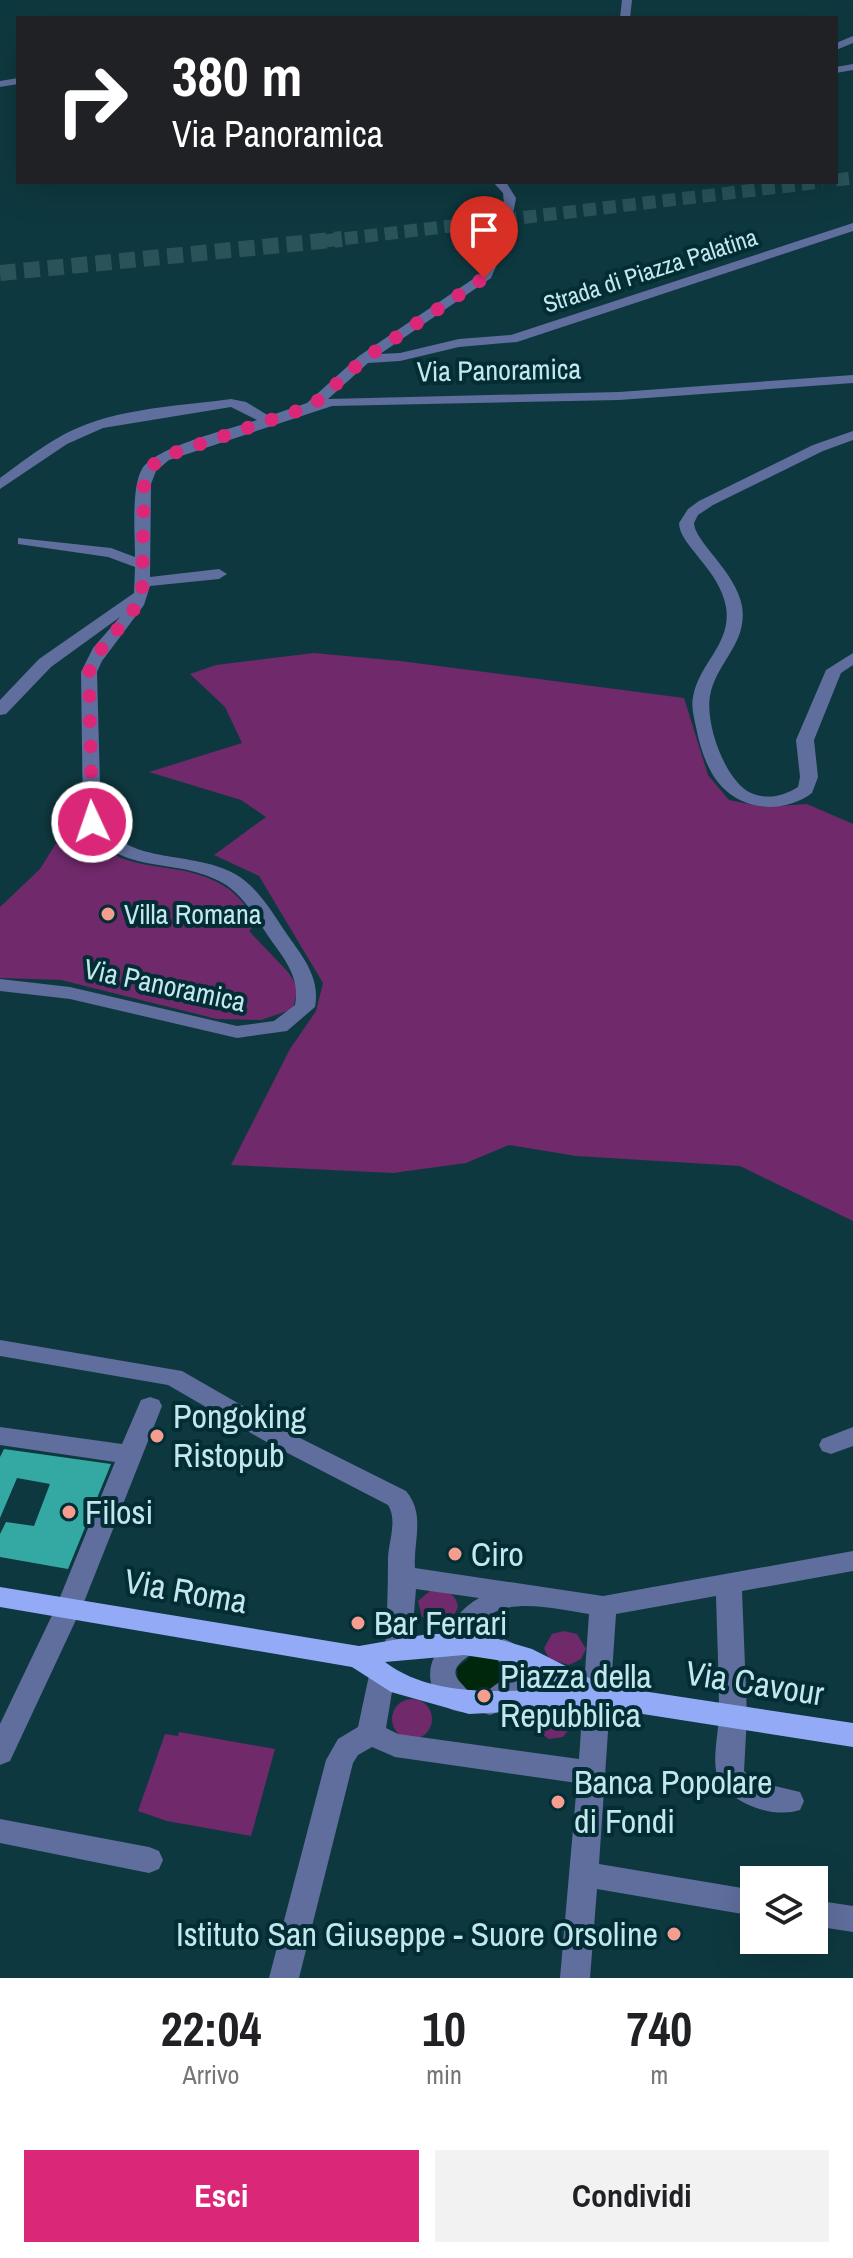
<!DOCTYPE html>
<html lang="it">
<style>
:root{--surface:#fff;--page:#f2f2f2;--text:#202124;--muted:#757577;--accent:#db2777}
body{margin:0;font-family:"Archivo Narrow",sans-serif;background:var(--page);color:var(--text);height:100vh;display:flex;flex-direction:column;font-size:30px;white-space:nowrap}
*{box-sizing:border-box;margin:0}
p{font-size:26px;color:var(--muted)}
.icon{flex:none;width:44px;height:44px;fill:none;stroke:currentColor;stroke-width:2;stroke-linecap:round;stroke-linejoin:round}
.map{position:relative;height:1978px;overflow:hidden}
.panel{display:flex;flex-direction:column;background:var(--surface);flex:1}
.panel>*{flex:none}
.top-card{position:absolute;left:16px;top:16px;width:822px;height:168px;border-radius:0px;box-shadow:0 8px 32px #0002;background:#202124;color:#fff;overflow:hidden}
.fabs{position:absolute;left:740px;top:1866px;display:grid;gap:16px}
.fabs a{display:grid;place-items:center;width:88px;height:88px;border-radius:0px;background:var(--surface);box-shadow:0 8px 32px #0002;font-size:40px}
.pin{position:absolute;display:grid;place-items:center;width:68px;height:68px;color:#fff;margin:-82px -34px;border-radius:50% 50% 50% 0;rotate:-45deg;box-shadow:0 0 8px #0007}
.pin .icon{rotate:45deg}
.me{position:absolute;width:88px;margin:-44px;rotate:357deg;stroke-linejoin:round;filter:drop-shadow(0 0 6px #0008)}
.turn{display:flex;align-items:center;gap:28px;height:168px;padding:0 24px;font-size:36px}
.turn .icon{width:104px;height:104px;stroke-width:2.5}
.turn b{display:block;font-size:56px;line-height:68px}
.eta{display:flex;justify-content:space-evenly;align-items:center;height:136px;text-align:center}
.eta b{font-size:48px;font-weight:700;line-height:56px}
.action{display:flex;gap:16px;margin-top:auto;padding:16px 24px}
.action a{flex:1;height:92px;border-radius:0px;background:var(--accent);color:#fff;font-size:32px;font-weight:700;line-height:92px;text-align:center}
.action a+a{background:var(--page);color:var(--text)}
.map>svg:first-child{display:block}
</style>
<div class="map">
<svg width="853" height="1978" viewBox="0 0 853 1978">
<rect width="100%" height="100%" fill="#0e383f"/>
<g fill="#70296b">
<polygon points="314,653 400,661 684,698 708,775 729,800 764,807 807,804 853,824 853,1221 740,1166 576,1156 509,1145 466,1163 393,1173 231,1165 290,1049 316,1011 323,983 259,876 214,855 266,817 241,800 149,772 242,743 225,707 190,674 216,665"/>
<path d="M83,828C120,880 177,856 224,886C238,894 249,910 258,922L249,931L288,972L298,987L293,1009L261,1020L217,1019L61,980L0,978V907L40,869L63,832Z"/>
<path d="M431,1590C444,1592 456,1591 458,1607L453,1617L441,1622L422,1617L418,1601Z"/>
<polygon points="564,1631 577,1634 586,1649 581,1659 569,1665 549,1659 544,1648 552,1634"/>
<circle cx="412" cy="1719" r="20"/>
<polygon points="565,1707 574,1722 563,1737 549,1739 532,1727 530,1721 534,1710"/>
<polygon points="179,1732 275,1749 251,1836 167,1821 138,1811 165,1734 178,1736"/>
</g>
<polygon fill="#00260b" points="473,1655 496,1659 504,1670 502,1682 492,1692 468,1691 458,1681 457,1668"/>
<polygon fill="#34a8a2" points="4,1449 111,1464 68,1569 0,1557 0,1534 6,1522 34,1526 50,1484 17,1478 0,1518 0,1457"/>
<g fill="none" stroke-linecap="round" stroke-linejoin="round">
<g stroke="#295259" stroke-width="13" stroke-dasharray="13 7" stroke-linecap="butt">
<polyline points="836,180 853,178"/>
<polyline points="325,241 822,182"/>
</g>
<polyline stroke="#295259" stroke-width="16" stroke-dasharray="16 8" stroke-linecap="butt" points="0,273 342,239"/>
<g fill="#5f6e9d" fill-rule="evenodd">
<polygon points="622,0 632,0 630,18 620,18"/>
<polygon points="853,36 853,43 836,50 836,43"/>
<polygon points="853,64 853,70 836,73 836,67"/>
<polygon points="18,78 18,84 0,87 0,81"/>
<path d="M493,182H506L516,198L509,237L491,278L380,354L400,353L459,339L511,335L853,223V231L517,342L459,347L400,361L368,363L328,399L619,392L853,375V383L619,400L332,406L169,460L156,471L151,484L150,577L219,569L227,574L219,579L150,586L144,605L102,661L97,672L101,822C131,866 193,850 235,874C260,888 275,918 291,940C306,961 320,980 315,1007L287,1031L237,1038L70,999L0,991V979L70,987L237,1026L274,1021L295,1005C300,980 287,962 273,943C258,922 244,894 221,882C170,855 120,878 83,822L81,672L93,648L120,617L51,667L6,714L0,715V700L39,659L134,593L135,567L108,557L18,544V538L111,548L135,557C135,534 131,488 142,469C155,447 231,429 257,420L231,407L103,428L67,444L0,489V478C18,465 37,450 56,439C107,408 173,407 231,399L246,402L269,416L307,403L359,356L482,273L497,237L504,205L503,193Z"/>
<path d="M853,431V440L823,451L713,505L698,515L694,523C694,541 736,572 742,606C748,644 716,662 710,696C705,724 725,781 751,793C767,800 784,796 798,787L800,777L796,740L826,670L853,653V665L841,673L814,740L818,777L812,793C796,805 774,810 754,805C717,796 703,763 696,727C694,718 691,706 693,697C699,663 732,644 726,607C720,570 679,545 679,523L688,509L699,501L813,445Z"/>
<path d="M0,1340L182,1371L288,1432L406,1491C426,1515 413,1541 415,1568L603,1596L853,1551V1571L742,1591L747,1716L744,1771L754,1781L800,1792L804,1801L800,1810C773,1819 727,1803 717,1775C712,1757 719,1732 719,1713C719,1674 717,1635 716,1596L616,1614L599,1864L754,1890V1916L597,1889L590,1978H560L577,1783L395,1757L372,1747L358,1755L353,1763L299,1978H269L326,1760L338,1739L358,1727L371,1666L381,1663L391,1666L395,1674L386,1728L398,1734L579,1759L589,1614C559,1610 495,1592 478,1629C475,1637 478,1644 473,1653C438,1676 464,1679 476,1702L472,1710C437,1722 410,1666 450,1640C451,1620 462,1608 479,1598L416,1589L411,1649L407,1657L398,1660L389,1657L385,1649C387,1619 388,1590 388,1560C388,1542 398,1521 388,1505L270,1444L168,1385L0,1356Z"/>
<polygon points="150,1397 159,1400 162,1406 82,1607 10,1761 0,1765 0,1724 56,1607 115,1462 0,1445 0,1427 122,1444 141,1400"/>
<polygon points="853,1427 853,1446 831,1454 822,1451 819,1445 822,1439"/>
<path d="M504,1639C516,1643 521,1649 526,1660C540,1687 513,1708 490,1715L480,1712L476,1704L480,1696L502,1680V1666L491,1650L495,1642Z"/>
<polygon points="0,1819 149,1847 159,1851 163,1860 159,1869 149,1873 0,1843"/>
<polygon points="814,1900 853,1906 853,1932 814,1926"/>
</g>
<path fill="#93abf7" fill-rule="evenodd" d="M0,1587L359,1646L428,1634H481L532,1649L603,1685L853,1723V1747L598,1707L469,1714L391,1692L352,1667L0,1607ZM464,1655L503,1661L558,1688C504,1692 432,1698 385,1662Z"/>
</g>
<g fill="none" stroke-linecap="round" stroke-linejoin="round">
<path stroke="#db2777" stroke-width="14" stroke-dasharray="0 25.2" d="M92,822L89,672C99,642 129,624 142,595L144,484L151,466L171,454L312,406L364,359L484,278"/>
</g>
<g fill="#f59d8e" stroke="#022d34" stroke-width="3">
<circle cx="108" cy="914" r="8"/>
<circle cx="157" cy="1436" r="8"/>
<circle cx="69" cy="1512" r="8"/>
<circle cx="455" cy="1554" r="8"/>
<circle cx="358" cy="1623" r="8"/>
<circle cx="484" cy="1696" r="8"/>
<circle cx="558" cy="1802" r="8"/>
<circle cx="674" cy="1934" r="8"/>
</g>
<g text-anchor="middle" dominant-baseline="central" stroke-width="8" stroke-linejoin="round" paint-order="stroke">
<g font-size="24" fill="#c4e7ee" stroke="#022d34">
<text transform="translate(650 270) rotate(-18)">Strada di Piazza Palatina</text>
</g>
<g font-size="28" fill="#c4e7ee" stroke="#022d34">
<text transform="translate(499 370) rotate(-1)">Via Panoramica</text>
<text transform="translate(165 985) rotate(12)">Via Panoramica</text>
</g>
<g font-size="28" fill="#c4e7ee" stroke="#022d34" text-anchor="start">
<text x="124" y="914">Villa Romana</text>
</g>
<g font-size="34" fill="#c4e7ee" stroke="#022d34" text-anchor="start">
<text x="173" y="1416">Pongoking<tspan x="173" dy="39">Ristopub</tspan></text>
<text x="85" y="1512">Filosi</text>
<text x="471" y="1554">Ciro</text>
<text x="374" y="1623">Bar Ferrari</text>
<text x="500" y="1676">Piazza della<tspan x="500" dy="39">Repubblica</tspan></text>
<text x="574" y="1782">Banca Popolare<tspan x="574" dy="39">di Fondi</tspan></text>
<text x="658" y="1934" text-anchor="end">Istituto San Giuseppe - Suore Orsoline</text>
</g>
<g font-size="34" fill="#c4e7ee" stroke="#022d34">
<text transform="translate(186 1591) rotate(10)">Via Roma</text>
<text transform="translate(755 1683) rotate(9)">Via Cavour</text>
</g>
</g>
</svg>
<div class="fabs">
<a><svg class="icon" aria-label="layers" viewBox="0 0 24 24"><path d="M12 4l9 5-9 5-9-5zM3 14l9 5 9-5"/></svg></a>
</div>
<div class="pin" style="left:484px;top:278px;background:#d93025"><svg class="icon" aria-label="arrive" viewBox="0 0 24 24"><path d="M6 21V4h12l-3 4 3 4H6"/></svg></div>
<svg class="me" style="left:92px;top:822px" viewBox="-20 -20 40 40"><circle r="17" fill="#db2777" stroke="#fff" stroke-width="3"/><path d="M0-11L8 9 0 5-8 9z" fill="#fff"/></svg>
<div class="top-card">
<div class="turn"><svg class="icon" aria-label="right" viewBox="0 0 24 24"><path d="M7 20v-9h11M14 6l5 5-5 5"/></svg><div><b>380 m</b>Via Panoramica</div></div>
</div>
</div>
<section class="panel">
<div class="eta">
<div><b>22:04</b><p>Arrivo</p></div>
<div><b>10</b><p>min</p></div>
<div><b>740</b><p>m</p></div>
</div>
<div class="action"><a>Esci</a><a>Condividi</a></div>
</section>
